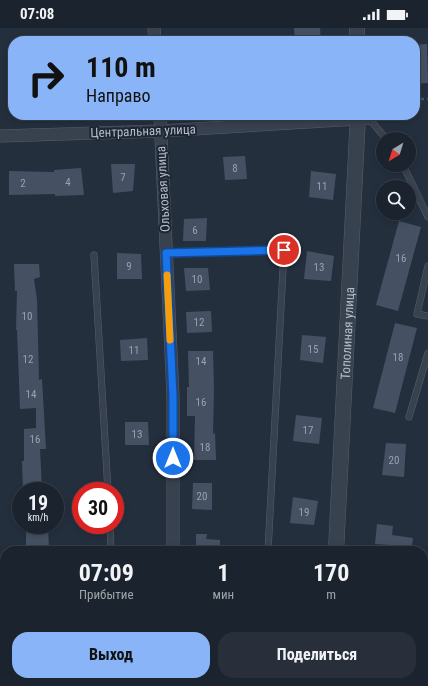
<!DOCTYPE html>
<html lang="ru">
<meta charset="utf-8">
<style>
:root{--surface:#1b232e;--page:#282f3a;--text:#f1f3f6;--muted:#a0a4aa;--line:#39404a;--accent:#8ab4f8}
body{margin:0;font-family:"Roboto Condensed",sans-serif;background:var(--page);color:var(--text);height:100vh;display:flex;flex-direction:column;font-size:15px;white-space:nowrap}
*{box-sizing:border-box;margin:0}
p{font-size:13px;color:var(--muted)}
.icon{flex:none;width:22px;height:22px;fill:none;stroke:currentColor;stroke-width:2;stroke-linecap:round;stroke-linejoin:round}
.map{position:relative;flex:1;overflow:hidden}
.details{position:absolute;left:0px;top:518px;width:428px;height:140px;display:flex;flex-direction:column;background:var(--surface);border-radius:16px 16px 0 0;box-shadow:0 2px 6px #0003,0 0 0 1px var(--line)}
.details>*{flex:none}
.guide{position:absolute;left:8px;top:8px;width:412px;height:84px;border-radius:16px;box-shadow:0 2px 6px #0003,0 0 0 1px var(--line);background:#8ab4f8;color:#111;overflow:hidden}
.needle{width:26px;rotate:218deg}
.tools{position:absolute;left:376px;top:104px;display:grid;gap:8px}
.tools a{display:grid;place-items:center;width:40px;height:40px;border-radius:50%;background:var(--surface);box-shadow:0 2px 6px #0003,0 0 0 1px var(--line);font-size:20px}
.speed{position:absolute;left:12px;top:454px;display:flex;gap:8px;font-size:20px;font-weight:700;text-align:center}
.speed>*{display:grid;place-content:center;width:52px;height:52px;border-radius:50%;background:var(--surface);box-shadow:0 2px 6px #0003,0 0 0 1px var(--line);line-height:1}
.speed small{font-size:10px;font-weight:400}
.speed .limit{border:6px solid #d22;background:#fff;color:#111}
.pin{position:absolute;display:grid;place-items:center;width:34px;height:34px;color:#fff;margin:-17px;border:2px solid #fff;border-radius:50%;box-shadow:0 1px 4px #0007}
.me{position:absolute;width:44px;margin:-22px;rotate:0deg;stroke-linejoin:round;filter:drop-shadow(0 0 3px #0008)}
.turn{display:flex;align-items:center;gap:14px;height:84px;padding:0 12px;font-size:18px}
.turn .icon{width:52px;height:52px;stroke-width:2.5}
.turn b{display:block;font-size:28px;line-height:34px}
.eta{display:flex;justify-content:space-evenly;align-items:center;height:68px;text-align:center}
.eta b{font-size:24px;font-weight:700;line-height:28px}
.action{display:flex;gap:8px;margin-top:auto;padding:8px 12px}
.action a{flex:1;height:46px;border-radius:16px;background:var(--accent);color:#111;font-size:16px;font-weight:700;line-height:46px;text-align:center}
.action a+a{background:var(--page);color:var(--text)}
.status{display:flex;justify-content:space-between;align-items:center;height:28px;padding:0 20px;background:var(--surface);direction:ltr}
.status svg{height:11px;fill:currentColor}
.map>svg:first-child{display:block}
</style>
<div class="status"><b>07:08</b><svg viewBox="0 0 49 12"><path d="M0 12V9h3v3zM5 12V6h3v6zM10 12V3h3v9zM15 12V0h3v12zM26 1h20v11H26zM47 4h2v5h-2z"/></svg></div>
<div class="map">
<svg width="428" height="658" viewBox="0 0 428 658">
<rect width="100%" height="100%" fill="#242f3e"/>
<g fill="#455162">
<polygon points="294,0 320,0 321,13 295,13"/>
<polygon points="427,16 428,55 415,56 415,17"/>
<polygon points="245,128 247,151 225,152 223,129"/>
<polygon points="111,136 135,136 133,163 113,165"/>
<polygon points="81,140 84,167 55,168 55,166 9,167 9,143 54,144 54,142"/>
<polygon points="311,143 336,146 333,172 309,169"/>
<polygon points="207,190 206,213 183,213 184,191"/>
<polygon points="399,193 421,199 398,283 376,277"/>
<polygon points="307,223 334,228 331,253 304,251"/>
<polygon points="117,225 141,226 142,251 117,251"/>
<polygon points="14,236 39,236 40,249 34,251 37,271 39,352 42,351 46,421 40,421 42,461 23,463 22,433 24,433 24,401 36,400 36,380 20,381 17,302 16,302 17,263 15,263"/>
<polygon points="184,240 208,240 210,262 186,263"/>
<polygon points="211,283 212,304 187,305 186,284"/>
<polygon points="395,295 417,300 395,385 373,380"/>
<polygon points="302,307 326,309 323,335 300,332"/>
<polygon points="147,310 148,332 121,333 120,312"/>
<polygon points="188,323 213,323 214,360 213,406 215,405 216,432 194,432 195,388 187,388 187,359 189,359"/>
<polygon points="296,387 322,390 319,416 293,413"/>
<polygon points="125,394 148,394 149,417 125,417"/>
<polygon points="386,415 406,416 404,449 382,447"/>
<polygon points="193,455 212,455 212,482 192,481"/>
<polygon points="293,469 318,473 314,497 290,495"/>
<polygon points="377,496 393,498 392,507 413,510 412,518 400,517 399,523 390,523 390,517 375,516"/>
<polygon points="26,497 48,497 49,523 26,523"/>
<polygon points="196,506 207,506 206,511 220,512 220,523 196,523"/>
</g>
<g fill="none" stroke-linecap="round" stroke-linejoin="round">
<g stroke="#565f6c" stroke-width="7">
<g id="service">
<polyline points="358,91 372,94 386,111"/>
<polyline points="403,137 428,189"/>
<polyline points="166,225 284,222 268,523"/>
<polyline points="94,227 108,463"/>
<polyline points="428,238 417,286 428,288"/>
<polyline points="409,389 428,325"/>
<polyline points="110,497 111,523"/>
<polyline points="261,658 261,653"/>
<polyline points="359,658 359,653"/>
<polyline points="421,658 421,653"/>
</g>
</g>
<g stroke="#565f6c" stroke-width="13">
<g id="minor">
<polyline points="154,0 155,13"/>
<polyline points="160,87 173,368 173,523"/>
<polyline points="0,108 161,103 358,91"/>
<polyline points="423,541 428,542"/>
<polyline points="0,612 2,658"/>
<polyline points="148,653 171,658"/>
</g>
</g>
<g stroke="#565f6c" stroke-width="16">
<g id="tertiary">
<polyline points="357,0 357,13"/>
<path id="s1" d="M336,523L358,87"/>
<polyline points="328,658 328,653"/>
</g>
</g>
<polyline stroke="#44595c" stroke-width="2.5" stroke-dasharray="3 3" stroke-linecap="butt" points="415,71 428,71"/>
<use href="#service" stroke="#38414e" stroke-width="6"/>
<use href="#minor" stroke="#38414e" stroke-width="12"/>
<use href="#tertiary" stroke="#38414e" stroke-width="15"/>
</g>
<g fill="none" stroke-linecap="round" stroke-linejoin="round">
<g stroke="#114b97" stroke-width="10">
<polyline id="route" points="173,430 173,368 166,225 284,222"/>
</g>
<use href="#route" stroke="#1a73e8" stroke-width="7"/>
<polyline stroke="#f59e0b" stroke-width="7" points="167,247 170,312"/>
</g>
<g text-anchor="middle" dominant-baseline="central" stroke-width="4" stroke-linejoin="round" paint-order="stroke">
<g font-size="11" fill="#98a1af">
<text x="235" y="140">8</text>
<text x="123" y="149">7</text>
<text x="68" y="154">4</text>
<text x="23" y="155">2</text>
<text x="322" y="158">11</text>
<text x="195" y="202">6</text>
<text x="401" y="230">16</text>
<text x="129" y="238">9</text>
<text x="319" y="239">13</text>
<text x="197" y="251">10</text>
<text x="27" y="288">10</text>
<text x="199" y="294">12</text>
<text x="313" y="321">15</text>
<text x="134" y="322">11</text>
<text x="398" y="329">18</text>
<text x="28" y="331">12</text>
<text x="201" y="333">14</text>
<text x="31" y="366">14</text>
<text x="201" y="374">16</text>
<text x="308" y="402">17</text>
<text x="137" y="406">13</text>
<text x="35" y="411">16</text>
<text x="205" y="419">18</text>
<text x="394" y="432">20</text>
<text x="202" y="468">20</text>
<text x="304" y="484">19</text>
</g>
<g font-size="13" fill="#b4bcc9" stroke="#1d2633">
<text transform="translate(143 103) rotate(-2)">Центральная улица</text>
<text transform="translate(163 161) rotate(-93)">Ольховая улица</text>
<text stroke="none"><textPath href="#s1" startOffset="218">Тополиная улица</textPath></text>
</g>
</g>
</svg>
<div class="tools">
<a><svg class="needle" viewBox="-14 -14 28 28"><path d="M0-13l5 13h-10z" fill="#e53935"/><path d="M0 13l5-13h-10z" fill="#a0a4aa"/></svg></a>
<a><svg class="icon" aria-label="search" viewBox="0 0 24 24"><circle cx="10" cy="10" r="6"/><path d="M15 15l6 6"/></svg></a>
</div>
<div class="speed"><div>19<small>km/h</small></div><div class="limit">30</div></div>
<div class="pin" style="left:284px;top:222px;background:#d93025"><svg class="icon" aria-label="arrive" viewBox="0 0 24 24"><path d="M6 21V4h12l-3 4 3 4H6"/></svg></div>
<svg class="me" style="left:173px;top:430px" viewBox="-20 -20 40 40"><circle r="17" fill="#1a73e8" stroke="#fff" stroke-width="3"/><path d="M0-11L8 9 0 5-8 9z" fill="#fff"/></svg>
<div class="guide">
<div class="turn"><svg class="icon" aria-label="right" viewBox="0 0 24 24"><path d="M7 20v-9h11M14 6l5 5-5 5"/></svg><div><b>110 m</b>Направо</div></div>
</div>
<section class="details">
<div class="eta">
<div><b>07:09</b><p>Прибытие</p></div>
<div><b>1</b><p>мин</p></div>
<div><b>170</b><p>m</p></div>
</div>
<div class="action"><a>Выход</a><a>Поделиться</a></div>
</section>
</div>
